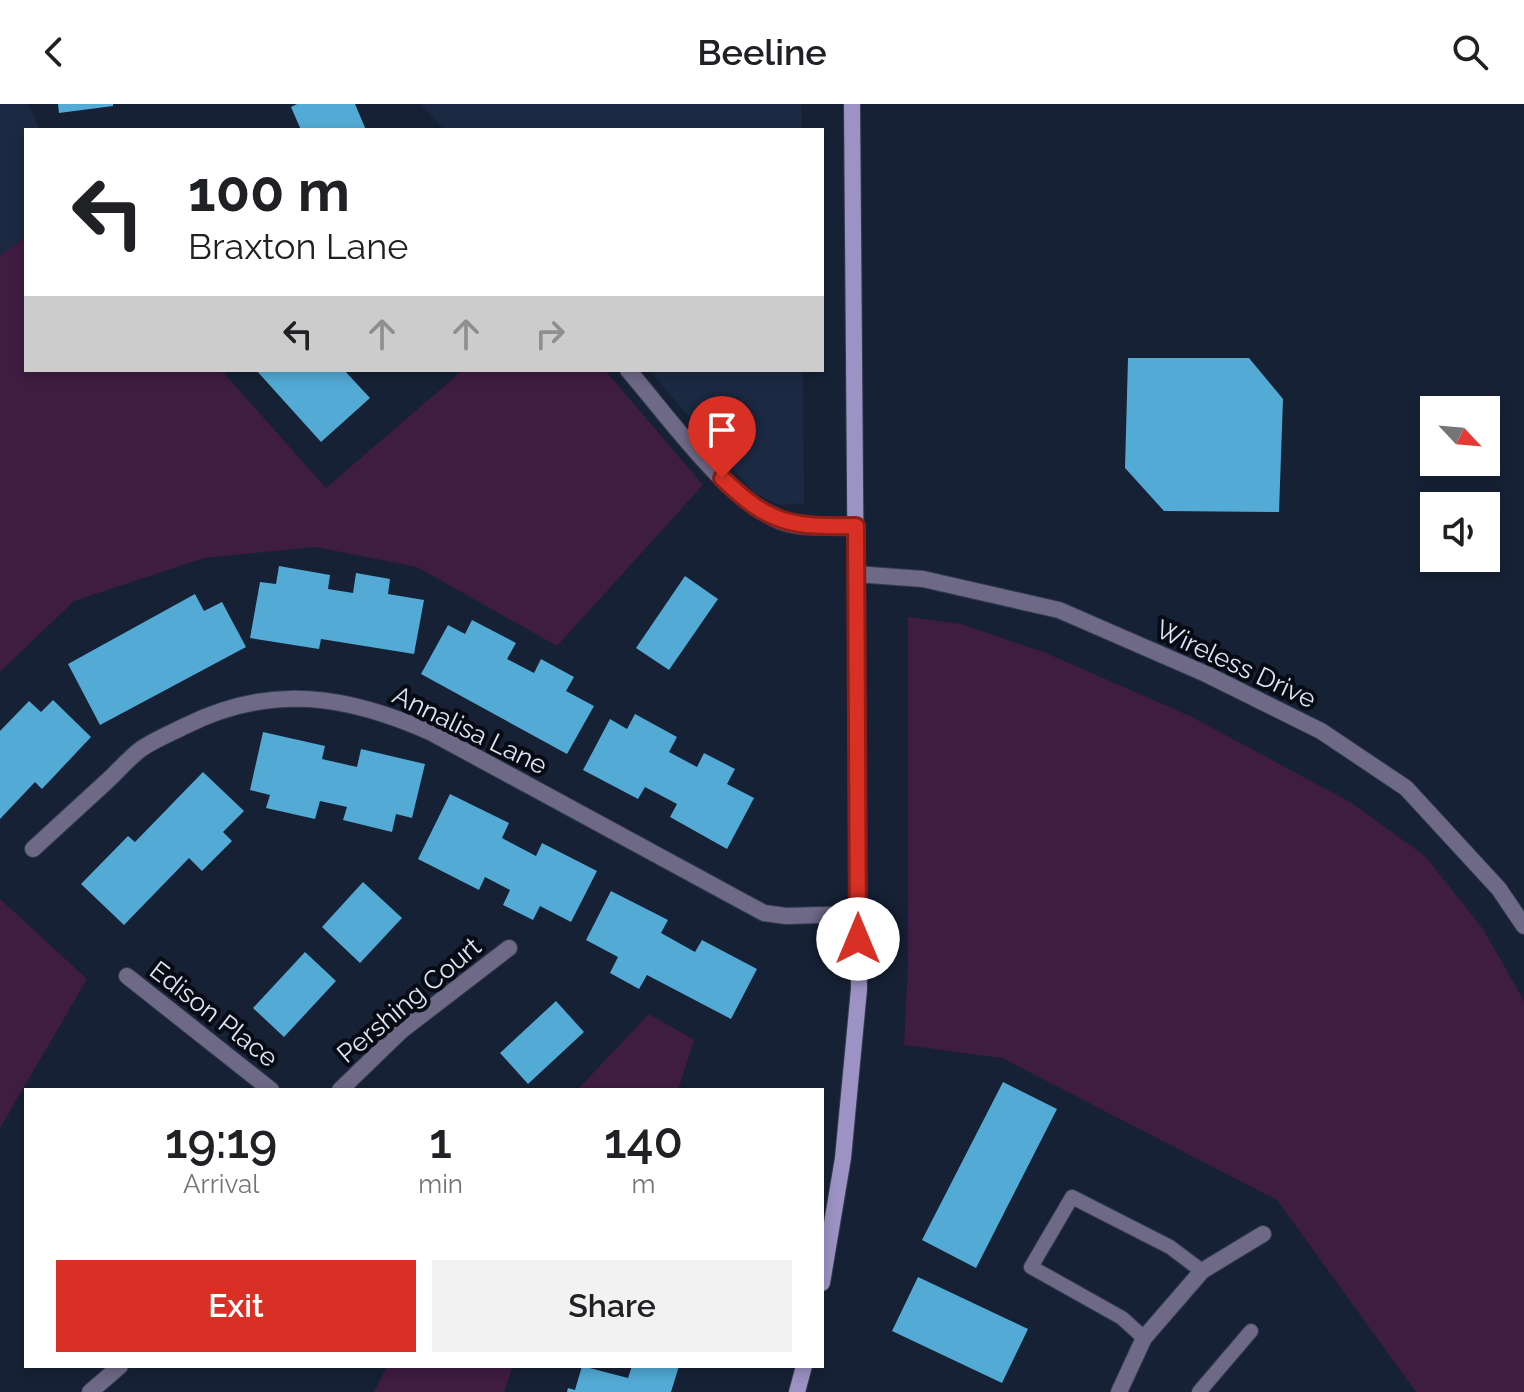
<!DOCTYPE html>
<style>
:root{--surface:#fff;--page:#f2f2f2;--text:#202124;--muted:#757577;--accent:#d93025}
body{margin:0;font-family:Raleway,sans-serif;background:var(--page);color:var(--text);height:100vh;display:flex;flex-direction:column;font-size:30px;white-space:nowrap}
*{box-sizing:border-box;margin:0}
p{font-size:26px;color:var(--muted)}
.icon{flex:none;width:44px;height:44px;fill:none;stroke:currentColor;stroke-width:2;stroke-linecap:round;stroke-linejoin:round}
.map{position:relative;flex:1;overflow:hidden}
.drawer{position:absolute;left:24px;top:984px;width:800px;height:280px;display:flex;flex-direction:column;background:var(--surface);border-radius:0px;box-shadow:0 4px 12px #0003}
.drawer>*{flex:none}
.top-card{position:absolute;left:24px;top:24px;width:800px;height:244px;border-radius:0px;box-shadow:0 4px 12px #0003;background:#fff;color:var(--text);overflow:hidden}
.needle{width:52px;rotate:116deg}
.buttons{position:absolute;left:1420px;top:292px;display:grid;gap:16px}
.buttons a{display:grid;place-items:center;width:80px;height:80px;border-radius:0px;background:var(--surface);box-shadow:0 4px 12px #0003;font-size:40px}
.pin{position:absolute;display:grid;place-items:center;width:68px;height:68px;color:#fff;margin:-82px -34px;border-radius:50% 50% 50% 0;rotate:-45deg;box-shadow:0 0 8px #0007}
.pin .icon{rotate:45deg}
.me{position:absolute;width:88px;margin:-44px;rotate:0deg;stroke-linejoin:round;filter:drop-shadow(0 0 6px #0008)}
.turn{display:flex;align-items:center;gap:28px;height:168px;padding:0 32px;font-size:36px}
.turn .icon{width:104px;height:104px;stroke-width:2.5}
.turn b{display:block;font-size:56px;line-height:68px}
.lanes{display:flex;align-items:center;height:76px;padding:0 32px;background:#0003;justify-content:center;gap:40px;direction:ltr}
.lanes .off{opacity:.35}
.eta{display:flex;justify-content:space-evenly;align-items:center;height:136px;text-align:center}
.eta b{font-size:48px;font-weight:600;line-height:56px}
.primary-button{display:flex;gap:16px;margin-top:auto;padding:16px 32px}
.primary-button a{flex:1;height:92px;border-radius:0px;background:var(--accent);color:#fff;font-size:32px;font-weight:600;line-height:92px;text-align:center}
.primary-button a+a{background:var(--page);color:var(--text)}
header{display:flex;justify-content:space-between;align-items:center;height:104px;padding:0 32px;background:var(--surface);font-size:36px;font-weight:600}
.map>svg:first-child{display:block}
</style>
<header><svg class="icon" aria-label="back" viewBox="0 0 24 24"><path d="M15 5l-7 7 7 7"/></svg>Beeline<svg class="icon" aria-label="search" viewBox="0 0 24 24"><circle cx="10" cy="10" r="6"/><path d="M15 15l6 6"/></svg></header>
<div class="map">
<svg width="1524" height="1288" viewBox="0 0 1524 1288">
<rect width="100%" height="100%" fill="#162135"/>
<g fill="#1c2943">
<polygon points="0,0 28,0 40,26 26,26 26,133 0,151"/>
<polygon points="421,0 801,0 802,26 444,26"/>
<polygon points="649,266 803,266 804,399 780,401 754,389"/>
</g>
<g fill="#3f1c42">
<polygon points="26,133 26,266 221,266 326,384 463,266 605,266 703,381 557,542 417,463 315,443 204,454 74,497 0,568 0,151"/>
<polygon points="908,513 961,520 1046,549 1190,612 1350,698 1425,752 1483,825 1524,897 1524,1288 1416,1288 1277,1096 1002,954 904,941 908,860"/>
<polygon points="0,795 87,875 0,1024"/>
<polygon points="649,910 694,936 678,986 577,986"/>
<polygon points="387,1262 513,1262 504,1288 374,1288"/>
</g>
<g fill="#52aad5">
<polygon points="58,0 113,0 113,2 59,9"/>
<polygon points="297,0 355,0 366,26 301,26 291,3"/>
<polygon points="1128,254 1249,254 1283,295 1279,408 1164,407 1125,364"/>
<polygon points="256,266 344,266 370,294 321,338"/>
<polygon points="279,462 330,471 328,485 353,489 356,469 390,475 388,490 424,496 414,550 321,535 319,545 250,534 260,478 276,480"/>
<polygon points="685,472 718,495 669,566 636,544"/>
<polygon points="195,490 204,507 222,498 246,543 100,621 68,560"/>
<polygon points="472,516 516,539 507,555 534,569 541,555 574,573 566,587 594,602 567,650 421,570 448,521 465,530"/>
<polygon points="53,596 91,633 42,685 35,678 0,715 0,627 29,597 41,608"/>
<polygon points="635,610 677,633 669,648 697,663 704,649 735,665 727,680 754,694 727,745 670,713 677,700 645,683 638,695 583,666 610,615 627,625"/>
<polygon points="263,628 325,642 322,655 357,663 361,645 425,660 412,714 396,710 392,728 343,716 347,703 320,697 315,715 266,704 270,691 250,686"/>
<polygon points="203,668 244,707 223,728 232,737 202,767 189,754 124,821 81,780 128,732 135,738"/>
<polygon points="450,690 509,719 502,734 536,752 542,739 597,767 571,818 540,802 533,816 503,801 510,786 485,773 479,786 418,755"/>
<polygon points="363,778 402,814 360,859 322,823"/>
<polygon points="611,787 668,816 661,829 695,848 702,836 757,865 731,915 647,871 639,885 610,869 618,853 586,836"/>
<polygon points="305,848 336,877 284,933 253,904"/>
<polygon points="556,897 584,928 528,980 500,949"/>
<polygon points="1003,978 1057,1005 976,1164 922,1136"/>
<polygon points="918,1173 1028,1225 1002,1279 892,1227"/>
<polygon points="582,1262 628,1274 632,1262 679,1262 671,1288 567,1288 568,1284 575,1286"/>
</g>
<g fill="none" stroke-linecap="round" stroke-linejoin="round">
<g stroke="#323c50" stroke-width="16">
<g id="service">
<polyline points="1144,1234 1122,1214 1031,1163 1072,1093 1170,1143 1202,1167"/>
<polyline points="1199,1288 1251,1227"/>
</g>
</g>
<g stroke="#323c50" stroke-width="18">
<g id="minor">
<path d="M628,266C668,312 726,396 782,418C805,426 833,422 856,422"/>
<polyline points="856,470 923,475 1059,506 1206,570 1321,627 1406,684 1499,785 1524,822"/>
<path d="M33,745C57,723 81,701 105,679C117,668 128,655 141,645C154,636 171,629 185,622C271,579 347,591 432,629L764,809L786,812L858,810"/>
<polyline points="127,872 271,986"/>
<polyline points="340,986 401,927 509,844"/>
<polyline points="90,1288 120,1262"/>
<polyline points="1119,1288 1144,1234 1202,1167 1263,1130"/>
</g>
</g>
<g stroke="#323c50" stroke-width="18">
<g id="secondary">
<polyline points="822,1179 843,1054 859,885 852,0"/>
<polyline points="797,1288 804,1262"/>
</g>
</g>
<use href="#service" stroke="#6f6988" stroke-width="14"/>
<use href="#minor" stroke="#6f6988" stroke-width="16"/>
<use href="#secondary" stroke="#9c92c3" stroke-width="16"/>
</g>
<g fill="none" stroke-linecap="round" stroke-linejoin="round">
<g stroke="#8d1f18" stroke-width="20">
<path id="route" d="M722,374C770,421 791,423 856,422L858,835"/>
</g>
<use href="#route" stroke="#d93025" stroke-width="14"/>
</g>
<g text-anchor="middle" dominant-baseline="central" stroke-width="8" stroke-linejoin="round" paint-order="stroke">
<g font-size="26" fill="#dde5f3" stroke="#060b14">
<text transform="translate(1236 560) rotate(25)">Wireless Drive</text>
<text transform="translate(470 626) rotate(26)">Annalisa Lane</text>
<text transform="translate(409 896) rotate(-40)">Pershing Court</text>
<text transform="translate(214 910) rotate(38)">Edison Place</text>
</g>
</g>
</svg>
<div class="buttons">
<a><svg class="needle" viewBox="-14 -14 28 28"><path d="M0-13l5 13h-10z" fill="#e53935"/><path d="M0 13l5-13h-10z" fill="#757577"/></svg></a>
<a><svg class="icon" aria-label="sound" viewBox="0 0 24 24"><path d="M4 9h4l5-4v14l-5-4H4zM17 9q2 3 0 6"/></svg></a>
</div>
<div class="pin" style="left:722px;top:374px;background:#d93025"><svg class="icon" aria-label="arrive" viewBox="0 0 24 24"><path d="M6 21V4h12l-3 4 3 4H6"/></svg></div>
<svg class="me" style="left:858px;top:835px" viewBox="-20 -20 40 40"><circle r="19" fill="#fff"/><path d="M0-13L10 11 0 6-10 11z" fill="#d93025"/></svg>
<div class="top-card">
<div class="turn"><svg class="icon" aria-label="left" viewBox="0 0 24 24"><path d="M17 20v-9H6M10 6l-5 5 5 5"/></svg><div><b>100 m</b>Braxton Lane</div></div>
<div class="lanes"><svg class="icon" aria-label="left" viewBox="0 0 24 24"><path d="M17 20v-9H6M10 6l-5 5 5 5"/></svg><svg class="icon off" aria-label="ahead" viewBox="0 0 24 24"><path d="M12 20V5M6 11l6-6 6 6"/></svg><svg class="icon off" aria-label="ahead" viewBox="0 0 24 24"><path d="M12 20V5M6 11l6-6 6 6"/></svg><svg class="icon off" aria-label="right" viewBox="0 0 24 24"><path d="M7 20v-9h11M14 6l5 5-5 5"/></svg></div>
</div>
<section class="drawer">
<div class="eta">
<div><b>19:19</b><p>Arrival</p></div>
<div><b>1</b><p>min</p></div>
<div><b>140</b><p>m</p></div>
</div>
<div class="primary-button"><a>Exit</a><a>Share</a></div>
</section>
</div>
